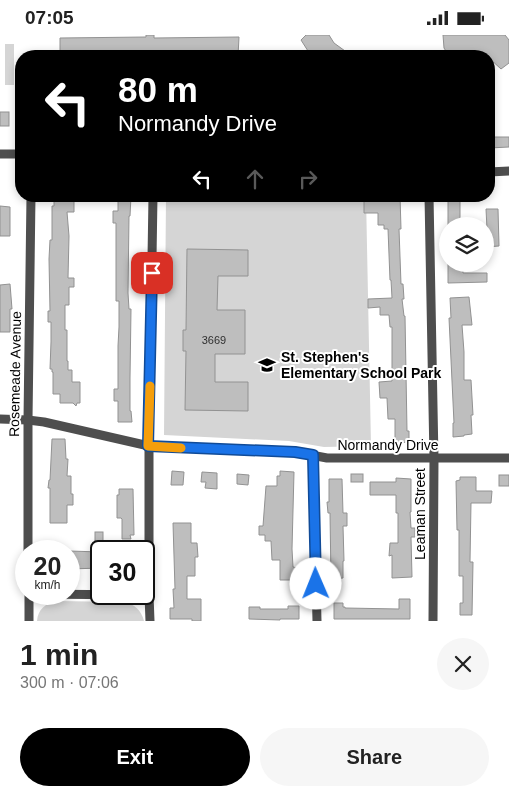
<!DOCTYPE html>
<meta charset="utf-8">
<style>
:root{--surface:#fff;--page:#f6f6f6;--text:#222;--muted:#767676;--accent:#000}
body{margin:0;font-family:Helvetica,sans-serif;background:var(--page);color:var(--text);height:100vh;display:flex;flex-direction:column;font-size:19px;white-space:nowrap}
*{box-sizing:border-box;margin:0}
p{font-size:16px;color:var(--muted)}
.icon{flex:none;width:28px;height:28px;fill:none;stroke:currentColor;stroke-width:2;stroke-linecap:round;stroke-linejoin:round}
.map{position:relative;height:586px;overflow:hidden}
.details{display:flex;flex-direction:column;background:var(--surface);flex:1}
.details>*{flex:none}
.guide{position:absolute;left:15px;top:15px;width:480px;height:152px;border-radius:20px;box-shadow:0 2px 8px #0003;background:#000;color:#fff;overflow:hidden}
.buttons{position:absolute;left:439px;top:182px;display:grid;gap:10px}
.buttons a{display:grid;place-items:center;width:55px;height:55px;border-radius:50%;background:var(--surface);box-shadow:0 2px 8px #0003;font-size:25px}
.speed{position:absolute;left:15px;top:505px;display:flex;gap:10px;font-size:25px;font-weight:700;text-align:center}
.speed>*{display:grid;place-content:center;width:65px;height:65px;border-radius:50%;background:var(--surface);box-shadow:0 2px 8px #0003;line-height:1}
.speed small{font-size:12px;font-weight:400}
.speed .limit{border:2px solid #111;border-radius:8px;background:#fff;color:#111}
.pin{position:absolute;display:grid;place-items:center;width:42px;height:42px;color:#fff;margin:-21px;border-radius:10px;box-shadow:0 2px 8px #0006}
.me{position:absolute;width:55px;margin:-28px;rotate:359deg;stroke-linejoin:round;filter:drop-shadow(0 0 4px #0008)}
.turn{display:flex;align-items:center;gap:18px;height:105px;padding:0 20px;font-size:22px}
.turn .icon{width:65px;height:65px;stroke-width:2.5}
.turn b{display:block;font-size:35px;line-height:42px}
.lanes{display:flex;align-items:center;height:48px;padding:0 20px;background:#0003;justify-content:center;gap:25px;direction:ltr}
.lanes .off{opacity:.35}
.round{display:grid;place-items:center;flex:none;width:52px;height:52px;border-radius:26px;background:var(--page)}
.summary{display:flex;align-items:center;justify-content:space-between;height:85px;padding:0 20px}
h1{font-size:30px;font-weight:700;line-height:38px}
.cta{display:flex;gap:10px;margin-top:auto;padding:10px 20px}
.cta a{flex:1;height:58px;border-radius:30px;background:var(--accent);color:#fff;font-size:20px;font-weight:700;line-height:58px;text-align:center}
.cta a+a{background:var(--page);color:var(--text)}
.status{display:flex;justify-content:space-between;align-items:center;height:35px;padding:0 25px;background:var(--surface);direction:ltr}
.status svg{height:14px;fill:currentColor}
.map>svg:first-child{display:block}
</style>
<div class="status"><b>07:05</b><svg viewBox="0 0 49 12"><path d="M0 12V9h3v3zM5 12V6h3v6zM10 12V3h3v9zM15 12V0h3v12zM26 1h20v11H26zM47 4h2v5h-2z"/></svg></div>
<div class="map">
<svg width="509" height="586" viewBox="0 0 509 586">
<rect width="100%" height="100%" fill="#fff"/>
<g fill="#d5d5d5">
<rect x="5" y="9" width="9" height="41"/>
<polygon points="166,161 366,161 371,411 324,412 289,406 164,400"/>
<path d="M56,566L123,567C135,569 141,575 144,586H37C38,574 45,569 56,566Z"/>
</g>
<g fill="#bebebe" stroke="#929292">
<polygon points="146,0 154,0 154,3 239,2 238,21 60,21 60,3 146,2"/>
<polygon points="306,0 329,0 334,8 352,21 310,21 308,16 301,5"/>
<polygon points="443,0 505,0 509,5 509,28 501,34 489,23 489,21 483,20 473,18 459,21 449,21 444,13"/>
<rect x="0" y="77" width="9" height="14"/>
<polygon points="489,102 509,102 509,112 489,113"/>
<polygon points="118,161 131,161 130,181 129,181 128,258 129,274 131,274 130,343 130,376 131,376 132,387 118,387 118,366 114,366 114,354 118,354 118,311 119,292 119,266 116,266 116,188 113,188 113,176 118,176"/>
<polygon points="387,161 400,161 401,194 399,194 401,249 403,249 404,264 402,264 404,281 405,281 407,396 409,396 409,407 395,408 395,384 388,384 387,363 380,363 379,347 392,346 392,292 390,292 389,280 380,280 380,272 368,273 368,264 392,263 391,245 390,245 388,194 384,194 384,190 378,190 378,178 364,178 364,166 387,166"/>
<rect x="448" y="161" width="12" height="30"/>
<polygon points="54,164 74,164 74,177 67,177 69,201 68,243 74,243 74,252 69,252 69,270 65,270 65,295 67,295 67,326 68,326 68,335 72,335 72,347 80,347 80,368 77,368 76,371 73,368 60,368 60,359 53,359 53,337 52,337 52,334 50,334 51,307 51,287 48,287 48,276 50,276 49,224 50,205 52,205 52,171 54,171"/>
<polygon points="0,171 10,172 10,201 0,201"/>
<polygon points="486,174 498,174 499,211 485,212 485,194 487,194"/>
<polygon points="187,214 248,215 248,241 218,241 217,275 245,275 245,319 215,319 215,347 248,347 248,376 185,375 186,316 183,316 183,295 186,295"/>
<polygon points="448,229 463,229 463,238 487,238 487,247 448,248"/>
<polygon points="10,249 12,274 10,274 10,297 0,297 0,250"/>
<polygon points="469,262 472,290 462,290 464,317 464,345 471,345 473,380 471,380 472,399 464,400 464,401 453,402 453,388 454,388 449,283 451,283 450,263"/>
<polygon points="52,404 65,404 66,424 68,424 67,441 71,441 71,459 73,459 73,470 67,470 67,488 50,488 50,453 48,453 49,445 50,445"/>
<polygon points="172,436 184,437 183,450 171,450"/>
<polygon points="280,436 294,437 292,514 293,532 297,533 297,545 280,545 280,525 272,525 271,506 265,506 265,500 259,500 259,491 263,491 266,451 277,451 277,441 280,441"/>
<polygon points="202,437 217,438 217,454 205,453 206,447 201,447"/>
<polygon points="237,439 249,440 248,450 237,449"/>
<rect x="351" y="439" width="12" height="8"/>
<rect x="499" y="440" width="10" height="11"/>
<polygon points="460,442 476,442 476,456 492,456 491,468 471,468 470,527 473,527 472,580 460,580 460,568 463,568 463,541 459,541 459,495 457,495 456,446 460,445"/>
<polygon points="396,443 411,444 411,477 410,477 411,493 415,493 415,502 411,502 412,542 392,543 392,520 389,521 390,508 398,508 398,478 396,478 396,460 370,460 370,447 396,447"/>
<polygon points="329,444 342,444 343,478 347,478 347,491 343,491 344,526 343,526 343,543 331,544 330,478 328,478 327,467 329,467"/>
<polygon points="119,454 133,454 134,500 130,500 131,504 122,504 122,484 121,483 117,483 117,460 119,460"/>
<polygon points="173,488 191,488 191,508 197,508 198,522 195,522 195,541 187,541 187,564 201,564 201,586 192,586 192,584 170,584 170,573 174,573 173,554 175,554"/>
<rect x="95" y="497" width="8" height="19"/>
<polygon points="69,516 101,517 101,533 69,534"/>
<polygon points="399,564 410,564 410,584 334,584 334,568 343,568 343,572 345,572 345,573 399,574"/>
<polygon points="288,571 299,571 299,584 280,584 280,585 249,584 249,572 260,572 260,574 288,574"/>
</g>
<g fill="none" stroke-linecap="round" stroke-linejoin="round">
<g stroke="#4e4e4e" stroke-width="9">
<polyline points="0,119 21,119"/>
<polyline points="489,137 509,136"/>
<polyline points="429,161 434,424 433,586"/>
<polyline points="0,384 28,385 44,387 149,411 295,417 327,423 509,423"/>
<polyline points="313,420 317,586"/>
<polyline points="28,516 28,385 31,161"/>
<polyline points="29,559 149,560"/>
<polyline points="29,559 29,586"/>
<polyline points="150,586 149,560 149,411 153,161"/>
</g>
</g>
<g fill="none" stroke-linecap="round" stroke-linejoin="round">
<g stroke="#114b97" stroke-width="12">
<polyline id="route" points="152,238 148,411 295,417 313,420 316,549"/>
</g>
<use href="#route" stroke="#1a73e8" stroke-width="9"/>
<polyline stroke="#f59e0b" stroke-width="9" points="150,351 148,411 181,413"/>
</g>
<defs>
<g id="school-bare" transform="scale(1.35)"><path d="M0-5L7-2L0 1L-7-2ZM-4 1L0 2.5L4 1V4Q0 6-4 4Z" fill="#000" stroke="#fff" stroke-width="2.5" paint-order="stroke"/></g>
</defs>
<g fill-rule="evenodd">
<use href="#school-bare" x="267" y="330"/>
</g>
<g text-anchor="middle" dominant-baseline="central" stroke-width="4" stroke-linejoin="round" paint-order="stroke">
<g font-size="11" fill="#303030">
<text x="214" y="305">3669</text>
</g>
<g font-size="14" font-weight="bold" fill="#000" stroke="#fff" text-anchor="start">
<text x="281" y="322">St. Stephen's<tspan x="281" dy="16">Elementary School Park</tspan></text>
</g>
<g font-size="14" fill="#000" stroke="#fff">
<text transform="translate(15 339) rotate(-89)">Rosemeade Avenue</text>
<text x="388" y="410">Normandy Drive</text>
<text transform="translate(420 479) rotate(-90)">Leaman Street</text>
</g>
</g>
</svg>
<div class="buttons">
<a><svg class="icon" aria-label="layers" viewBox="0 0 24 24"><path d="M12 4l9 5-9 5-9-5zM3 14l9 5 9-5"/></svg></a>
</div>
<div class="speed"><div>20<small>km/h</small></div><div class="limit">30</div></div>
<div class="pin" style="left:152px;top:238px;background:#d93025"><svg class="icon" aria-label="arrive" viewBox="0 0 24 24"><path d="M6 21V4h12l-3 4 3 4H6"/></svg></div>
<svg class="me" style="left:316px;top:549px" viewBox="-20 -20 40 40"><circle r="19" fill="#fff"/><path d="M0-13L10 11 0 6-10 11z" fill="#1a73e8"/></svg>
<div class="guide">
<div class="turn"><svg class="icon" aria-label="left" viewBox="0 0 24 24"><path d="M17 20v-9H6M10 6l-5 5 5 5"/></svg><div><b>80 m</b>Normandy Drive</div></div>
<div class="lanes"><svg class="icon" aria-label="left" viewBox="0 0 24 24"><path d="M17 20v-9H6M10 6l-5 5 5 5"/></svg><svg class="icon off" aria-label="ahead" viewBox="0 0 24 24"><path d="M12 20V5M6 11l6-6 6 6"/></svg><svg class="icon off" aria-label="right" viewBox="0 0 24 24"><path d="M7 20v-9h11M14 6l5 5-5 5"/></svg></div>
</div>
</div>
<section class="details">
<div class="summary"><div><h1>1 min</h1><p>300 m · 07:06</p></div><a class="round"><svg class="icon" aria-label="close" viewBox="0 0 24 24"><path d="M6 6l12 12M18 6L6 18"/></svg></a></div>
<div class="cta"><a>Exit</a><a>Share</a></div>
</section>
